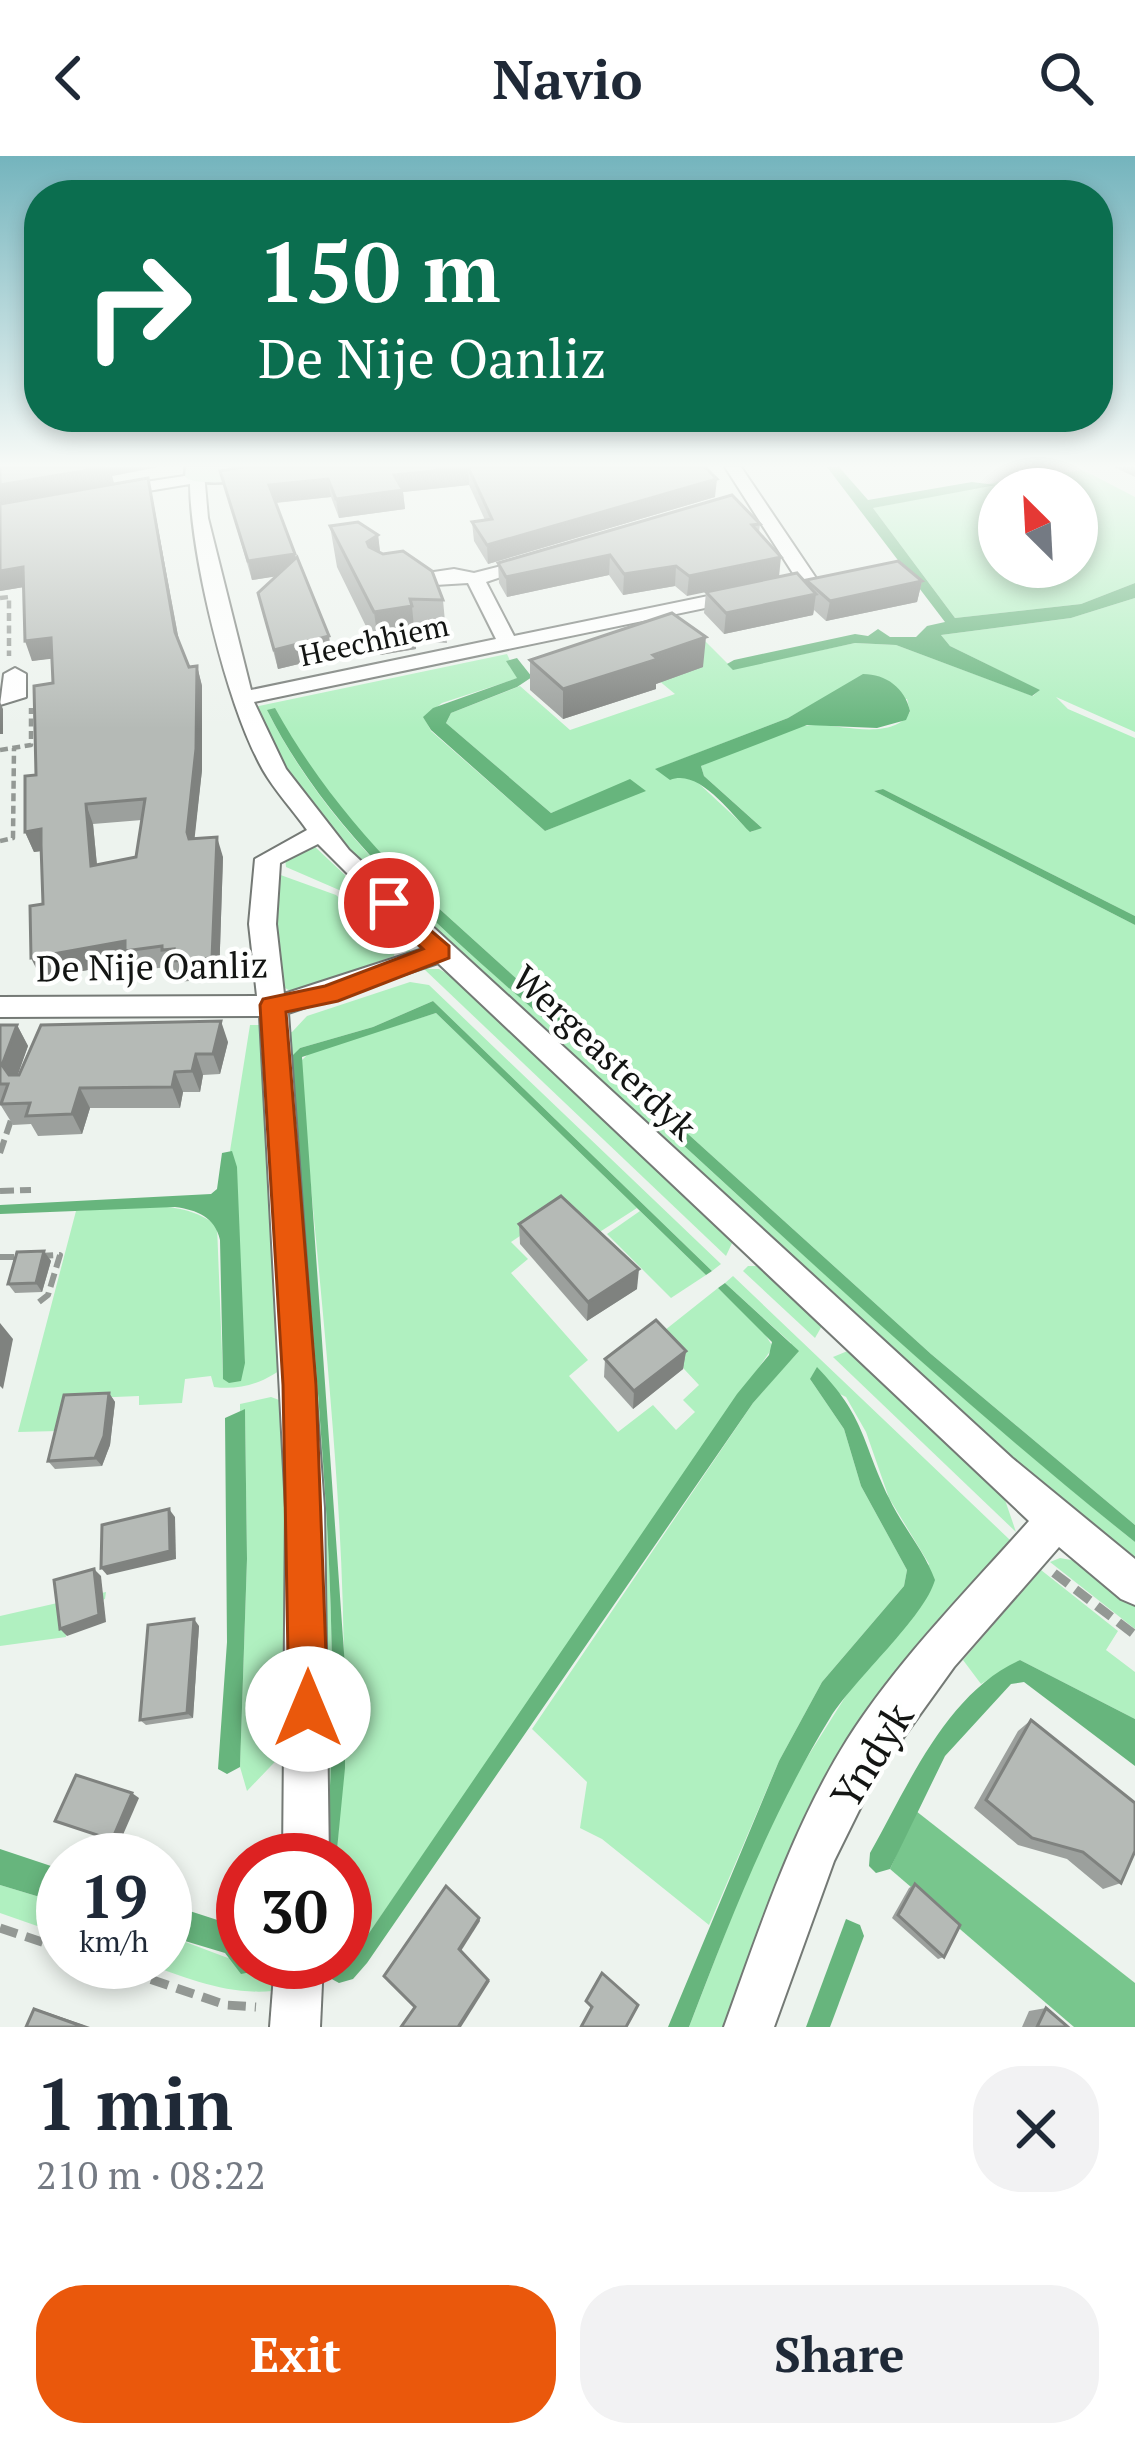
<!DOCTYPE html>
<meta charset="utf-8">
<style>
:root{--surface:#fff;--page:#f2f2f3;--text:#1f2937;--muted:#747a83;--accent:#ea580c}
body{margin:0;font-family:"PT Serif",serif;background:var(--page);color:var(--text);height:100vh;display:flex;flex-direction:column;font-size:45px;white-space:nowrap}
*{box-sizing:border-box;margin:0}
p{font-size:39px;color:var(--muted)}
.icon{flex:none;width:66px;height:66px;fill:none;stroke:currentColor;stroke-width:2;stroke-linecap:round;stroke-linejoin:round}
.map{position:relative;height:1871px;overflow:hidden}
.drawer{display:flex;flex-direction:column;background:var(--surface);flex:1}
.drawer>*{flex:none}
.top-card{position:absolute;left:24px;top:24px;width:1089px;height:252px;border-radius:48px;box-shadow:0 6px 18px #0003;background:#0b6e4f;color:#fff;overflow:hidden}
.needle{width:78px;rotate:336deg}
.controls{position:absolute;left:978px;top:312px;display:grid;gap:24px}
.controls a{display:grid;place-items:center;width:120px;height:120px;border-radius:50%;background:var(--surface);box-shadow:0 6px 18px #0003;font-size:60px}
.speed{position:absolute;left:36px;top:1677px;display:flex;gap:24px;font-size:60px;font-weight:700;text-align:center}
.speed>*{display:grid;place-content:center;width:156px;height:156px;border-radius:50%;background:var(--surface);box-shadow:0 6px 18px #0003;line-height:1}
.speed small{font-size:30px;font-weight:400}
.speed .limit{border:18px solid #d22;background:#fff;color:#111}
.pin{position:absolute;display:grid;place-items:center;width:102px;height:102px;color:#fff;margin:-51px;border:6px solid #fff;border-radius:50%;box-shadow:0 3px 12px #0007}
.me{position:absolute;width:132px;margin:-66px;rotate:0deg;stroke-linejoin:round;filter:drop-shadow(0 0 9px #0008)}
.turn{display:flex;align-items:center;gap:42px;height:252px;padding:0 36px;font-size:54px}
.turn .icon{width:156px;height:156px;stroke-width:2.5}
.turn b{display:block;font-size:84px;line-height:102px}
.round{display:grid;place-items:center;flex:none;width:126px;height:126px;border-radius:48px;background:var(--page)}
.overview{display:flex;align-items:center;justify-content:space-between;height:204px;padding:0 36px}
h1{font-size:72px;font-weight:600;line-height:90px}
.action{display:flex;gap:24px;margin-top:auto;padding:24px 36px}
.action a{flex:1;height:138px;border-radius:48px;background:var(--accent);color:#fff;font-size:48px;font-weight:600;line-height:138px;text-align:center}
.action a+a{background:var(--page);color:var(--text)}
header{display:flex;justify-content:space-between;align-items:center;height:156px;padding:0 36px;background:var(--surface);font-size:54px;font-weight:600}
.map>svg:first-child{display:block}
</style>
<header><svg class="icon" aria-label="back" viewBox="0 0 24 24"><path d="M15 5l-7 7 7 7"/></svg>Navio<svg class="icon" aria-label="search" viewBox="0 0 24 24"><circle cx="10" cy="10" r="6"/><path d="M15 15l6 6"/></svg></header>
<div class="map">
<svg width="1135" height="1871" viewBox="0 0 1135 1871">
<rect width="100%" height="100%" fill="#edf3ee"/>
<g fill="#b0f0c0" fill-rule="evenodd">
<path d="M1083,314L1135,341V427L1081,448L955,462L873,352L998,326ZM999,333H1077V411H999Z"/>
<path d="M1135,442V576L1056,541L1068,553L1135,582V760L883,633L874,635L1135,769V1369L931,1198L402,719L357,673L267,554C339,700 481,803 598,911C774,1072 949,1236 1135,1386V1411L1088,1374L355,702L292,625L254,551L507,498L518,522L442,547L424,561L431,575L545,675L645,634L598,638L551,657L446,567L451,557L520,530L570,574L675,538L629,500L701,481L733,513L855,487L896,489L1033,540L1039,534L950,490L941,479L1071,462ZM907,543L910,556C894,584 846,570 819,569C787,567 732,597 701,610L704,620L761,671L751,676L695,624L656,613L788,562L815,547Z"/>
<polygon points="313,689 413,783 409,798 346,737 286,711 285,701"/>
<polygon points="275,717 336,739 395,796 394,800 292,836 280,829"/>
<polygon points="424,813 439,813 453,821 733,1085 726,1100"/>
<path d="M410,826L429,829L721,1108L712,1115L433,845L373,871L300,892L292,901C294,967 302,1035 307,1101C323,1301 343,1504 325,1704L283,877L292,876L307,860Z"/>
<path d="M436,857L637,1052L595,1079L565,1050L511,1086L528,1103L511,1117L588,1204L569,1220L618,1276L653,1249L676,1274L695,1256L683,1244L699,1229L655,1182L718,1132L763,1175L773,1191L354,1799L345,1797V1704H336C361,1439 321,1170 300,906L309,897Z"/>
<path d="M250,869H266L290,1206C269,1225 243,1235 214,1231L211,1220L185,1223L182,1247L139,1249V1240L66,1243L58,1275L18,1276L76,1055C122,1053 179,1039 217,1070L223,1222L245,1207L230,995Z"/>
<polygon points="640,1055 706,1119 671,1142 607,1078"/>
<polygon points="748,1110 762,1110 823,1168 815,1182 743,1115"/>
<path d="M733,1120L1010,1384C968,1432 921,1478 884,1531C813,1633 767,1755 724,1871H689L762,1682L791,1627L929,1408L889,1342L866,1276L846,1241L810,1223L844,1273L861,1330L907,1414L904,1430L822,1526L779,1605L709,1769L602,1683L580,1672L587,1626L532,1573L753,1247L789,1205L791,1187L725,1127Z"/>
<polygon points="850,1194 1004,1341 1016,1376 833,1201"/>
<polygon points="271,1241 293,1249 292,1588 247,1635 240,1611 247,1403 245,1254 240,1255 240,1248"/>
<polygon points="1060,1402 1082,1406 1135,1448 1135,1473 1050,1406"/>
<polygon points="1041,1414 1118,1475 1106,1494 1135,1516 1135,1563 1020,1504 981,1528 963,1504"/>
<polygon points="106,1436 105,1443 64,1457 66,1481 0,1490 0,1460"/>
<polygon points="0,1729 63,1748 63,1779 0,1757"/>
<path d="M165,1779C200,1790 232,1806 267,1813L269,1806H289L287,1833C234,1843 191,1823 141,1806H165Z"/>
</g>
<polygon fill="#78c68d" points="916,1655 1135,1827 1135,1871 1074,1871 890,1713"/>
<g fill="#67b57d">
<polygon points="827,311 839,311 868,344 972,326 996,329 873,352 955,462 1081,448 1135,427 1135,442 1071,462 941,479 950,490 1040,534 1032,540 896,489 855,487 733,514 727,508 734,504 855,478 868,480 878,473 890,481 916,481 927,470 945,466"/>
<polygon points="517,502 532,521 517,531 451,557 446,567 551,657 630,623 646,635 545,675 431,574 423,561 433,552 517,522 506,505"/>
<path d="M863,518C886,518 905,532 910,555L906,564L877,572L807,569L701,610L704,620L762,672L750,676C730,657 699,612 670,624L655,613L788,562Z"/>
<path d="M275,552C310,615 352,668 402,719L931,1198L1135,1369V1386C953,1241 783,1080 611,923C491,812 341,702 267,554Z"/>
<polygon points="883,633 1135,760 1135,769 874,635"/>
<path d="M433,845L712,1115L706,1119L436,857L302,901L345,1511V1612L336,1704H325C343,1504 323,1301 307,1101C302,1035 294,967 292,900L300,892L373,871Z"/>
<path d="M232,995L237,1011L245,1207L241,1225L229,1227L223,1223L220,1084C215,1061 197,1054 175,1051L0,1058V1049L211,1038L217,1033L222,997Z"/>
<polygon points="725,1127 799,1195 753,1247 367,1807 353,1823 339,1827 328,1821 323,1806 345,1806 345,1797 354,1799 737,1238 769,1199 772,1186 718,1132"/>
<path d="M817,1211C866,1262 861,1284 889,1342C902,1370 924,1394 935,1424C924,1462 856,1521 830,1562C770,1660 730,1764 689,1871H668L779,1605L822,1526L904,1430L907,1414L861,1330L844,1273L810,1223Z"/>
<polygon points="245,1253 247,1403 240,1611 227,1618 218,1613 227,1486 225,1262"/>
<path d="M1020,1504L1135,1563V1610L1024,1526L1011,1528L945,1600L890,1713L876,1717L869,1710L870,1697C908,1630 946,1537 1020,1504Z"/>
<polygon points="0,1693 63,1714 63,1748 0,1729"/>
<polygon points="165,1747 239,1771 243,1764 243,1806 269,1806 267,1813 241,1818 225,1797 165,1779"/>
<polygon points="846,1763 860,1769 864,1780 830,1871 806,1871"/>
</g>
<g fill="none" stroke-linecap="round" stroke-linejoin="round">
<g stroke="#747975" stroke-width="4">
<g id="street">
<path d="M725,311H741L818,425L815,429L254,546L286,613L349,694L1012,1302L1135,1403V1449L1121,1443L1059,1391L954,1511L877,1618L834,1705L774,1871H724C759,1774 792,1672 847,1584C898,1504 966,1436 1029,1365L438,807L288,857L324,1352L329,1704H283L286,1352L260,860L0,861V841L257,840L249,768L255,703L307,674C293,654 275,635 263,614C227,550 191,401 190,328L112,341L106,340V332L204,317L208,362L251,534L496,483L468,427L386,432V424L393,422L454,413L474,417L540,400V408L486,426L514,480L796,422ZM318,688L423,793L284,838L276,768L280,707Z"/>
<polygon points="15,512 26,518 26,541 0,549 4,518"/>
<polygon points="275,1806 323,1806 320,1871 270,1871"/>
</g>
</g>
<g stroke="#747975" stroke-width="5">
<path id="secondary" d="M186,311H295C280,323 200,333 185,321Z"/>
</g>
<g stroke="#939894" stroke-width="4.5" stroke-dasharray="8 4.5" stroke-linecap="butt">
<polyline points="0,442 9,441 9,500"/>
<polyline points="0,594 31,589 31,552"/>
<polyline points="0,685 13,682 14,592"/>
</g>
<g stroke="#939894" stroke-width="6" stroke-dasharray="14 6" stroke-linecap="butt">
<polyline points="0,997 12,961"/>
<polyline points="0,1035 31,1034"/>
<polyline points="0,1101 20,1101"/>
<polyline points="39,1146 48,1139 60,1099 40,1100"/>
</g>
<g stroke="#939894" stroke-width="9" stroke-dasharray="18 9" stroke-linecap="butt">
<polyline points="1054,1417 1135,1479"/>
<polyline points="0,1772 63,1793"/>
<polyline points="100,1806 226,1849 256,1851"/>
</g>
<use href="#street" fill="#fff" fill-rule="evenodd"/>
<use href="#secondary" fill="#d9eedf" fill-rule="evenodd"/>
</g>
<g fill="#9ca09d" fill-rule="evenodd">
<path d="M0,311H158L112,320L114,327L152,340L179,485L189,511L197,510L202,530V614L194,683L223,701L219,822L179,826L176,814L169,815L167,811L133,815L129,807L41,822L43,748L41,695L34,696L25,676L53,527L52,502L32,505L24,431L0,435ZM142,664L136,701L97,709L93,668Z"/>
<polygon points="705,311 715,341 488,408 474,385 472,366 485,364 469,329 403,336 405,353 339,362 331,341 276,347 332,500 278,513 258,437 276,420 252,424 220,315"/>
<polygon points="1114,311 1135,311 1135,321"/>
<polygon points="760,368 759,377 687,440 675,430 623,439 609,419 507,441 499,427 498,407"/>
<polygon points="330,370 378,379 380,397 443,444 447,487 416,485 416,493 380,499 337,411"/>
<polygon points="806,424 922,425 917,446 826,465 814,454 813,459 724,478 704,457 706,436 806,427"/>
<polygon points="530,504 703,511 656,528 656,533 563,563 530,534"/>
<polygon points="0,869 17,869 28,890 17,919 228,886 220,918 203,919 200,936 183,936 180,952 90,952 82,978 38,980 31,968 13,969 0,948"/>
<polygon points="519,1068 637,1133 587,1165 520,1088"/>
<polygon points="44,1095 51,1105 42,1136 15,1137 8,1128"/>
<polygon points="686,1195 683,1213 633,1253 604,1221 605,1203"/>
<polygon points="109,1237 115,1246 110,1289 102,1310 55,1313 48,1305"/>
<polygon points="199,1470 193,1562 146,1569 140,1564"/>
<polygon points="1031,1564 1121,1727 1103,1733 1067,1703 1018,1689 974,1652 1018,1575"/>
<polygon points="915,1728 944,1801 938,1803 892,1762 909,1732"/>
<polygon points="1046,1852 1068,1871 1022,1871 1029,1855"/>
</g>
<g fill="#7f827f">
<polygon points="93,311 158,311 112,320 114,328 0,348 0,329"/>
<polygon points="468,311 469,329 403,336 405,353 339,362 336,343 394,319"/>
<polygon points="148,322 152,340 181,496 175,476"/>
<polygon points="328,323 331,341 272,347 269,329"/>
<polygon points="717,323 715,341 488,408 487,389"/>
<polygon points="378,379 383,420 367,386"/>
<polygon points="295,398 298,417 252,424 248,405"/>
<polygon points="610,399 609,419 507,441 506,421"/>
<polygon points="781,401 779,421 687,440 689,420"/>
<polygon points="676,410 675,430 623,439 624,418"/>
<polygon points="23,411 30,430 0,435 0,415"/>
<polygon points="922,425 917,446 826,465 830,445"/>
<polygon points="816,438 813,459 724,478 726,457"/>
<polygon points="412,450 416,493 380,499 374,456"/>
<polygon points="329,480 332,500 278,513 274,494"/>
<polygon points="706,481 703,511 656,528 656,533 563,563 563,533"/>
<polygon points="51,482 58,502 32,505 25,485"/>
<polygon points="197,510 202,530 202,614 193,697 187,676"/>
<polygon points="0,546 3,553 3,578 0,578"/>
<polygon points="86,648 93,668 99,731 91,710"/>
<polygon points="41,673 49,694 34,696 25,676"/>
<polygon points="217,681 223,701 219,822 212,802"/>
<polygon points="125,785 125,795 129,807 41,822 31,802"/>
<polygon points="221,865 228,886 220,918 213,898"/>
<polygon points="17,869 28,890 14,930 2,909"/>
<polygon points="196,898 203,919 200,936 192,915"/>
<polygon points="175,916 183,936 180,952 172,931"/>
<polygon points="80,932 90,952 82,978 72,958"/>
<polygon points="44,1095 51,1105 42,1136 36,1127"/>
<polygon points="639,1113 637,1133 587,1165 588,1146"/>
<polygon points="0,1167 13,1183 3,1233 0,1230"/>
<polygon points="686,1195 683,1213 633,1253 634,1235"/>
<polygon points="109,1237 115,1246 110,1289 102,1310 95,1302"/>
<polygon points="169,1353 175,1361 176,1403 107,1419 101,1412"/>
<polygon points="94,1413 101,1420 106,1466 67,1480 60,1473"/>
<polygon points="194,1463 199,1470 193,1562 187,1557"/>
<polygon points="132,1637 139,1642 119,1688 112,1684"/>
<polygon points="479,1762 480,1765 461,1795 459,1793"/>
<polygon points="488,1824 490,1825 461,1871 458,1871"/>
<polygon points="34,1853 43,1855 90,1871 84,1871"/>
</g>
<g fill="#b5bab6" stroke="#7f827f" stroke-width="3" fill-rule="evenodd">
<polygon points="0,311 106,311 0,329"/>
<polygon points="243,311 705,311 717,323 487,389 472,366 492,363 468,311 394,319 403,334 336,343 328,323 269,329 295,398 248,405 220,315"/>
<path d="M148,322L175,476L189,511L197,510L196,593L187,676L189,683L217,681L212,802L172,805L174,793L162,794V790L125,795V785L31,802L30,750L43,748L41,689V673L25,676V620L36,619L34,530L53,527L51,482L25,485L23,411L0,415V348ZM145,643L136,701L91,710L86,648Z"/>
<polygon points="732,339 760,368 752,369 781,401 689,420 676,410 624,418 610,399 506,421 498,407"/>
<polygon points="358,366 378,379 367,386 369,391 383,398 403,395 432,415 443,444 410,443 412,450 374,456 330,370"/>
<polygon points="297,401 329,480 274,494 258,437"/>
<polygon points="898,405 922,425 830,445 806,424"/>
<polygon points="797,417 816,438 726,457 706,436"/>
<polygon points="672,457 706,481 653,499 658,503 563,533 530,504"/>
<polygon points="221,865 213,898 196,898 192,915 175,916 172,931 80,932 72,958 26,960 30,947 1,948 8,928 0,928 0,869 17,869 2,909 9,919 19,919 41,869"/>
<polygon points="561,1040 639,1113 588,1146 519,1068"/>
<polygon points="44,1095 36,1127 8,1128 17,1096"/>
<polygon points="656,1164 686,1195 634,1235 605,1203"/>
<polygon points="109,1237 104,1280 95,1302 48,1305 64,1239"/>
<polygon points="169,1353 170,1395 101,1412 102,1369"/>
<polygon points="94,1413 99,1459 60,1473 54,1424"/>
<polygon points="194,1463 187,1557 140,1564 148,1469"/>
<polygon points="1031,1564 1135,1647 1135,1695 1121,1727 1083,1696 1032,1682 986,1644"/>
<polygon points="76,1619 132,1637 112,1684 55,1665"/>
<polygon points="915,1728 960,1769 944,1801 898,1759"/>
<polygon points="446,1730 479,1762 459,1793 488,1824 458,1871 401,1871 415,1851 384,1820"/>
<polygon points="602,1817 638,1849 626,1871 581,1871 592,1851 586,1845"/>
<polygon points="1046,1852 1068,1871 1037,1871"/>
<polygon points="34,1853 84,1871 26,1871"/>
</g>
<linearGradient id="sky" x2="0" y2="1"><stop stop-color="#74b4bd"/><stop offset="0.54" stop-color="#f7faf7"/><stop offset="1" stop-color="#f7faf7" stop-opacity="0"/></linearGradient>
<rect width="1135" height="573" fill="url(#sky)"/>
<polygon fill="#ea580c" stroke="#983908" stroke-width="3" points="389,739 449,790 449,802 338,845 286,856 316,1229 328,1553 322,1567 308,1573 294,1567 289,1553 283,1229 260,849 263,843 325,830 423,793 380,753 380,742"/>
<g text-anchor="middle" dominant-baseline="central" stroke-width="9" stroke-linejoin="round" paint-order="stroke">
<g font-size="30" fill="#131513" stroke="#fefffe">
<text transform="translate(374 484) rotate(-12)">Heechhiem</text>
</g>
<g font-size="36" fill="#131513" stroke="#fefffe">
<text transform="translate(152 810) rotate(-1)">De Nije Oanliz</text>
<text transform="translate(605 896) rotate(43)">Wergeasterdyk</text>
</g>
<g font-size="42" fill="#131513" stroke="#fefffe">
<text transform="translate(871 1599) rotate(-58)">Yndyk</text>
</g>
</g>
</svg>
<div class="controls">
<a><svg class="needle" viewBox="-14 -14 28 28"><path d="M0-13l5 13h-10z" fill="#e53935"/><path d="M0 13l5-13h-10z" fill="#747a83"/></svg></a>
</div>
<div class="speed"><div>19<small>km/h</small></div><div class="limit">30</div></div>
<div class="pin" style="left:389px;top:747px;background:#d93025"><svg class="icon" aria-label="arrive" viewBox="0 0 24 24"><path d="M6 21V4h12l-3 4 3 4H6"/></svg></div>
<svg class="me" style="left:308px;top:1553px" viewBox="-20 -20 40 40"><circle r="19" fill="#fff"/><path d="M0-13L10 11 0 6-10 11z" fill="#ea580c"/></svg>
<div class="top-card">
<div class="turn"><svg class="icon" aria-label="right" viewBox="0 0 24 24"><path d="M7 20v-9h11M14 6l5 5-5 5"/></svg><div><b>150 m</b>De Nije Oanliz</div></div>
</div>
</div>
<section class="drawer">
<div class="overview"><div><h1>1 min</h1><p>210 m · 08:22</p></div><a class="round"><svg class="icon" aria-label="close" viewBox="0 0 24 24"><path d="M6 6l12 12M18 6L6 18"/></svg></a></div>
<div class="action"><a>Exit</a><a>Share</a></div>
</section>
